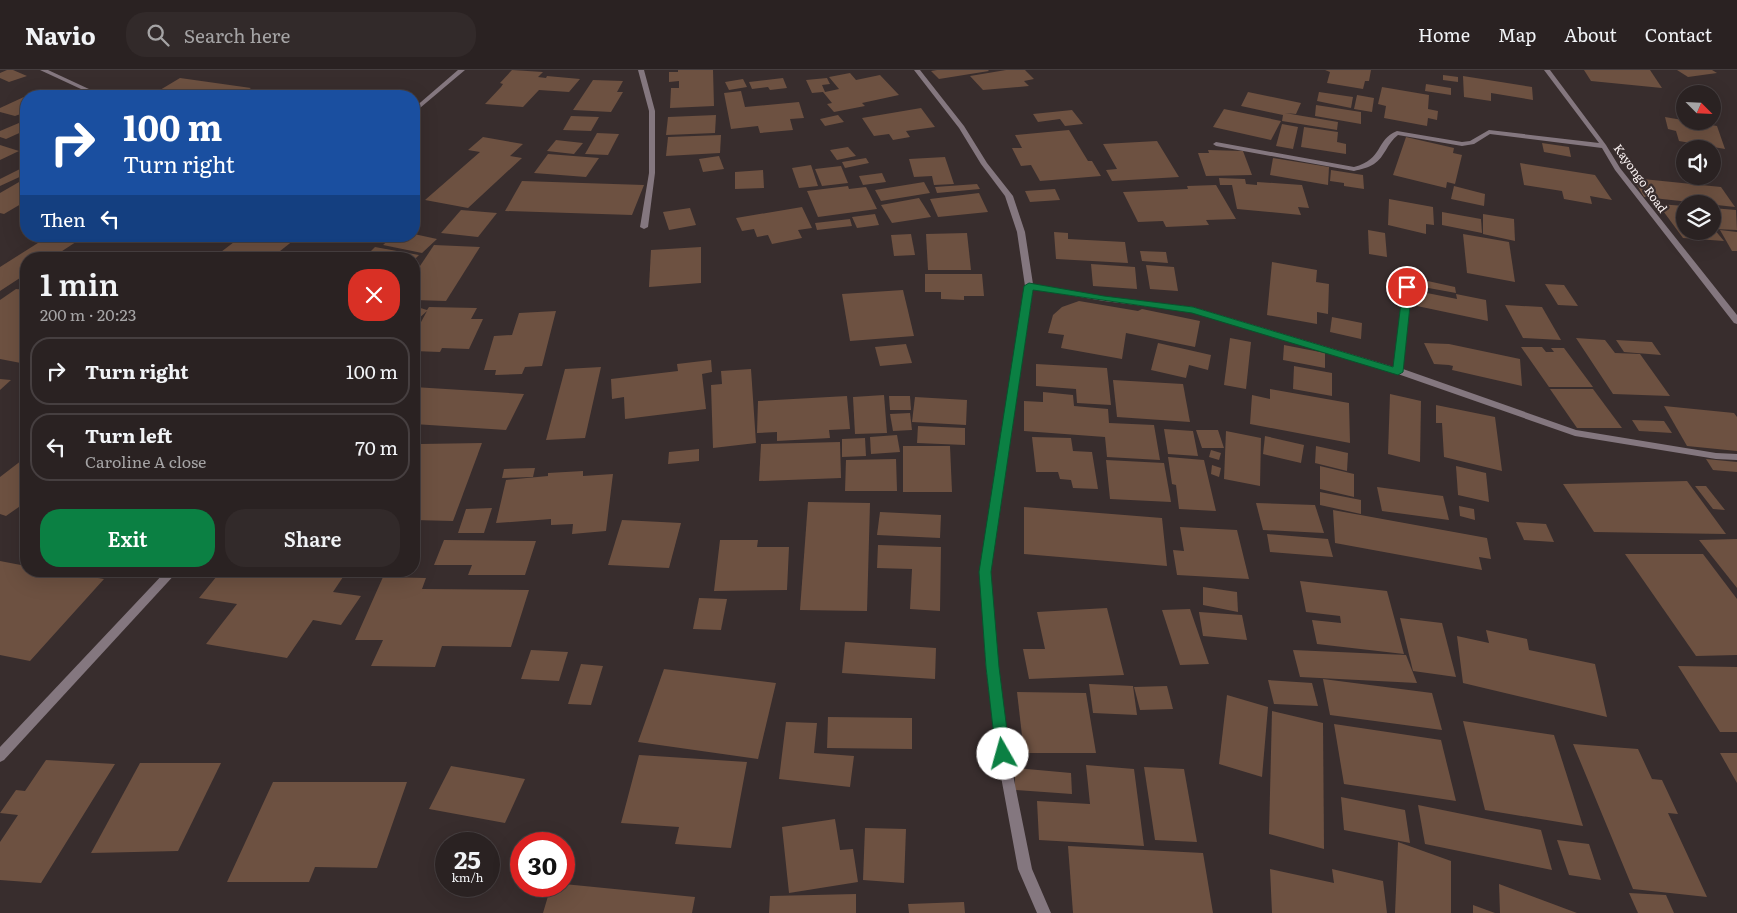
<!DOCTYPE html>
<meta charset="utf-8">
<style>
:root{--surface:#2a2222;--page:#322a2a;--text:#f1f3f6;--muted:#a5a4a5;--line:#463f40;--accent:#0b8043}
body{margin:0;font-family:Literata,serif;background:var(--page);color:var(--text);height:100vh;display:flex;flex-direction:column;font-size:19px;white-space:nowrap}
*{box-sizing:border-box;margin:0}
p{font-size:16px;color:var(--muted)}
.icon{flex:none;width:28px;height:28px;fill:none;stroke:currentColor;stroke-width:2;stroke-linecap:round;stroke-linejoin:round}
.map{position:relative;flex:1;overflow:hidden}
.drawer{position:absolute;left:20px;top:182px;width:400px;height:325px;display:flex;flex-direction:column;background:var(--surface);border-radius:20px;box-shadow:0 5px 20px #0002,0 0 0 1px var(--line)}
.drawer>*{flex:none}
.hud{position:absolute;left:20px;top:20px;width:400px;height:152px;border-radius:20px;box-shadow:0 5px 20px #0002,0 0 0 1px var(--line);background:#1a4fa0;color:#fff;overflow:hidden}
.needle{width:32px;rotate:114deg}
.tools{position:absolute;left:1676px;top:15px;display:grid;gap:10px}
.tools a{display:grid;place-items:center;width:45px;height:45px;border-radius:50%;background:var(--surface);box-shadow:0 5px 20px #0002,0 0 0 1px var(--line);font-size:25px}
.speed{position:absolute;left:435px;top:762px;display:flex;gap:10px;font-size:25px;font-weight:700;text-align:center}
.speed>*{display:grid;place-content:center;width:65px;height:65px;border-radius:50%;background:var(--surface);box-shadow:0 5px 20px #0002,0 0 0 1px var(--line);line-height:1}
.speed small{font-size:12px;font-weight:400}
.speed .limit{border:8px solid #d22;background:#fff;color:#111}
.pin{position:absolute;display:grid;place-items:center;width:42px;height:42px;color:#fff;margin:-21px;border:2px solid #fff;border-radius:50%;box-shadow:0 1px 5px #0007}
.me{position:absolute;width:55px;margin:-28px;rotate:353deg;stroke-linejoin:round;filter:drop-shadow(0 0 4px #0008)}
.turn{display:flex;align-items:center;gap:18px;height:105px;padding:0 20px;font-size:22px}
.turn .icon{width:65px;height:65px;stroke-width:2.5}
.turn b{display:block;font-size:35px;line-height:42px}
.then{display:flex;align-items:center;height:48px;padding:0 20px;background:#0003;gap:10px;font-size:19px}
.round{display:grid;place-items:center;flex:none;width:52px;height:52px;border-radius:20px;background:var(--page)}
.head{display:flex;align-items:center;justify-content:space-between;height:85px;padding:0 20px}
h1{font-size:30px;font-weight:600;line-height:38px}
.cta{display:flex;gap:10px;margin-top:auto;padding:10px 20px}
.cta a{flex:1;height:58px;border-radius:20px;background:var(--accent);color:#fff;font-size:20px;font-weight:600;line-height:58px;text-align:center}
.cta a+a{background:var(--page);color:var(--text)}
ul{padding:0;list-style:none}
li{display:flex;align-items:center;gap:15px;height:68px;margin:0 10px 8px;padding:0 10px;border:2px solid var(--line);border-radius:20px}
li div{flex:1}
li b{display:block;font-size:19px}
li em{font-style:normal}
header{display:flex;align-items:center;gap:30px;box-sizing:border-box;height:70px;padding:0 25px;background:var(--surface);border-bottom:1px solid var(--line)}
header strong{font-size:24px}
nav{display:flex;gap:28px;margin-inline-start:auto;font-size:18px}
.search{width:350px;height:45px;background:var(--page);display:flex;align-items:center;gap:12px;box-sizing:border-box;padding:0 18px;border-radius:20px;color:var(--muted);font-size:19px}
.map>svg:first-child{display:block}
</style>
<header>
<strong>Navio</strong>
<div class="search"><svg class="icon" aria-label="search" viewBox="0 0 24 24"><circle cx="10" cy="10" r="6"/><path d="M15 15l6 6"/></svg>Search here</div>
<nav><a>Home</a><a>Map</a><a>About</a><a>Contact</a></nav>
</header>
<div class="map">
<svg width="1737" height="843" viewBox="0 0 1737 843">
<rect width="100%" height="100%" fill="#382d2d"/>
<g fill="#6d5141">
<polygon points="7,0 13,0 27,6 9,12 0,8 0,3"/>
<polygon points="512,0 543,2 538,7 546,8 547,6 580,9 569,22 539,20 523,37 485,34 501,17 503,14 500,13"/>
<polygon points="678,0 713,0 714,36 670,38 671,18 679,18 679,11 669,12 669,2 678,2"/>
<polygon points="937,0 988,0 989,1 939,9 931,1"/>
<polygon points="1006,0 1025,0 1034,9 1024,11 1029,16 983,20 970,6"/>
<polygon points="1325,0 1371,0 1369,11 1365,11 1363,19 1327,13 1330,2"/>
<polygon points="1584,0 1650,0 1662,18 1591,11"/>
<polygon points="1677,0 1712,0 1717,3 1688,7"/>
<polygon points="850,3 856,10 880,5 899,25 862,33 865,36 834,42 827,34 832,33 823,22 812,23 806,10 827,8 830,14 822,15 825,22 839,19 829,7"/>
<polygon points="1443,5 1458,7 1458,12 1443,10"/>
<polygon points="1463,6 1532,17 1533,30 1491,23 1491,31 1464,27"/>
<polygon points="180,8 251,18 239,26 150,26"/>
<polygon points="783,8 787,18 770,20 768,17 752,19 749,12"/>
<polygon points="743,9 747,17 729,20 725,12"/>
<polygon points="593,10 623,11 617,22 623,22 611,42 573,40"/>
<polygon points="1426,14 1451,18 1451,25 1425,21"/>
<polygon points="1382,17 1429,25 1428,39 1438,41 1437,50 1428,48 1427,56 1384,48 1386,36 1378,34"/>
<polygon points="42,19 65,26 26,26"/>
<polygon points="741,21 745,37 799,32 804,48 790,49 793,60 760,63 758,56 731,59 724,23"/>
<polygon points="1248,22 1301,33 1296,44 1285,43 1338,52 1337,60 1282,51 1283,45 1241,36"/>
<polygon points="1319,22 1353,27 1351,38 1317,31"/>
<polygon points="1357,25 1374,28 1372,42 1354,39"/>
<polygon points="26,26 26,42 15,46 0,42 0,38"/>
<polygon points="1316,35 1361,42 1361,54 1315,46"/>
<polygon points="921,38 935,57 906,61 910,67 893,70 889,64 874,66 862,48"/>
<polygon points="1224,39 1281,51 1271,70 1213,57"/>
<polygon points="1072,40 1083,54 1065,56 1060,49 1038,52 1033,44"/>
<polygon points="716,45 715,63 666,65 668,47"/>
<polygon points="838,45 844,52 825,56 820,49"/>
<polygon points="571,46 599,47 591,61 563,60"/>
<polygon points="1665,47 1717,56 1725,79 1679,71 1676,61 1668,59"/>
<polygon points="26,50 26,60 6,69 0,67 0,61"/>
<polygon points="1282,54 1298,57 1293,79 1276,76"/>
<polygon points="1304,57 1338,62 1337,72 1346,74 1346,84 1301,77"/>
<polygon points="1069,60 1088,91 1092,91 1101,106 1040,111 1031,95 1021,96 1012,78 1022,78 1015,65"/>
<polygon points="597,63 619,64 608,85 585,84"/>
<polygon points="721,65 720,83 666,86 668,67"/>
<polygon points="483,67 523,74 510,86 522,88 468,138 425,130 480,82 468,80"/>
<polygon points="1406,67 1454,78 1453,83 1462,85 1455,114 1447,112 1446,118 1393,105"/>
<polygon points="556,70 583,73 574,84 547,81"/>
<polygon points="1157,71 1179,107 1112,111 1106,100 1117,99 1103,74"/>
<polygon points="1542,73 1569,77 1571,87 1544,82"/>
<polygon points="0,75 19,81 0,90"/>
<polygon points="848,77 856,86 837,90 830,80"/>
<polygon points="1208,80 1243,81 1252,105 1206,106 1198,83 1209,83"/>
<polygon points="548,84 599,88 586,107 534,103"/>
<polygon points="719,86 724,99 703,102 699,89"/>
<polygon points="945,87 954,114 934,115 932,106 914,107 909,89"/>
<polygon points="866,88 869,93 845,98 842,92"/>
<polygon points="1273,88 1329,97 1328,115 1270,105"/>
<polygon points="1520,93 1595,105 1612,130 1590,126 1592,134 1564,129 1562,121 1524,115"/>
<polygon points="811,95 818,116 799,118 792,98"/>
<polygon points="26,96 26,104 0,116 0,109"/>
<polygon points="841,96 848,113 822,116 815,99"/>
<polygon points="763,100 764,118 735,119 735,102"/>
<polygon points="1331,100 1363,105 1364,119 1344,116 1344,113 1330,111"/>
<polygon points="882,103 886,112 863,115 859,106"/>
<polygon points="26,108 26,131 4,144 0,143 0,123"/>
<polygon points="1219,108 1245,109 1246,114 1257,115 1257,112 1302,115 1309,138 1298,137 1301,145 1237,139 1232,115 1220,115"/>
<polygon points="1633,108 1721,117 1735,137 1644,127"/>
<polygon points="522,111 644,115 632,145 505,141"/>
<polygon points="924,112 930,123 881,131 875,120"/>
<polygon points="977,114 980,119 937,123 935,117"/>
<polygon points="1216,115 1236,149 1206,150 1209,155 1166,157 1163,151 1138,152 1123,122 1188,119 1187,116"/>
<polygon points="848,116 849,119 866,117 877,139 818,147 807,121"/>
<polygon points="1454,116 1485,124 1484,136 1451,129"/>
<polygon points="1055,119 1060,130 1030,132 1025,121"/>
<polygon points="979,123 988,142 938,147 930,129"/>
<polygon points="919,128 931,147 892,153 881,135"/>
<polygon points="1389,129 1433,137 1434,155 1426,154 1426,164 1388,155"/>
<polygon points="1658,134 1685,136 1685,161 1712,161 1712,138 1736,140 1737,160 1714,159 1724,171 1683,168"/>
<polygon points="802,137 812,158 798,160 802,168 772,174 768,165 757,167 754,159 742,161 736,148"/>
<polygon points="690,138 696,155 669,160 663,142"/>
<polygon points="461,140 497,143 478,167 441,163"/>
<polygon points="1442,142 1481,149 1482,163 1442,155"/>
<polygon points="875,144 879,155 857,158 852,147"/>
<polygon points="1483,144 1514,149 1515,171 1483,164"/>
<polygon points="850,149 852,156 817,160 815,153"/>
<polygon points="1368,160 1385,163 1387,187 1369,184"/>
<polygon points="1720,160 1737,162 1737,181 1732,181"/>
<polygon points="1054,162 1068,163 1068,169 1125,172 1128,193 1056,189"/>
<polygon points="967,163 971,200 928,200 926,164"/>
<polygon points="414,164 437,169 422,183 383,175 393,166 414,166"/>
<polygon points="911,164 915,185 894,186 891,165"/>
<polygon points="1463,164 1509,172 1515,212 1467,203"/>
<polygon points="49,166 85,166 50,189 26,189 26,204 0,221 0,197"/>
<polygon points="242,166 274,166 294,170 270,189 213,188"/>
<polygon points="434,175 480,177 446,231 414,230 414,205"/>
<polygon points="375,177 419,185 415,189 363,189"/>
<polygon points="701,177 701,213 649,217 651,180"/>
<polygon points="1140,181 1166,182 1168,193 1142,191"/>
<polygon points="1272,192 1317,200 1316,212 1329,214 1328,244 1317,242 1317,254 1267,245"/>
<polygon points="1091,194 1135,197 1137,219 1093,216"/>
<polygon points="1146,195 1174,197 1178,221 1150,219"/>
<polygon points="925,204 982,204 984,226 964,226 964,230 941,229 941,222 925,222"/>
<polygon points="1423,210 1455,217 1456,223 1423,217"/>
<polygon points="1545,214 1564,215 1578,236 1558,235"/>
<polygon points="16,219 26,220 26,294 0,289 0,230"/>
<polygon points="903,220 914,266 850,271 842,224"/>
<polygon points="1417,221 1457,229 1456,224 1486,230 1488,251 1417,236"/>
<polygon points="1079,231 1138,241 1142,239 1200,251 1195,277 1126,263 1122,289 1061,278 1064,265 1048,263 1053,245 1062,237"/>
<polygon points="1505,235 1542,237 1561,270 1523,268"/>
<polygon points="414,236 427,240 429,237 477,238 471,249 483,249 469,279 442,278 440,282 414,281 414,265 427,241 417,250 414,249"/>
<polygon points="556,241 542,296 525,297 522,304 495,305 496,300 484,300 494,266 512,265 519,243"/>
<polygon points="1332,247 1362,253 1361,269 1330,262"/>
<polygon points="1230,268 1251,272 1246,319 1224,315"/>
<polygon points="1576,268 1605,270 1615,283 1640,284 1670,326 1613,324"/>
<polygon points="1616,270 1652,272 1661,285 1624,282"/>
<polygon points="1158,273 1211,285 1208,300 1189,295 1186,308 1151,300"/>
<polygon points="1424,273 1449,274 1520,289 1522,316 1452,300 1453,296 1449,295 1434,294"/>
<polygon points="906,274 912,293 880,296 875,277"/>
<polygon points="1284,275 1325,283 1325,298 1283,290"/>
<polygon points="1521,277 1542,277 1546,282 1554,282 1551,278 1564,278 1593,317 1549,317"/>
<polygon points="711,290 712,302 702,304 706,339 625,349 624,327 612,329 611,309 678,301 677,294"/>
<polygon points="1036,294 1107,298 1111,335 1077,333 1076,319 1036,316"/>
<polygon points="1294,296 1332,303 1332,326 1293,319"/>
<polygon points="601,297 585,368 546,370 565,299"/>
<polygon points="751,299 756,373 713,378 711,315 722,314 721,301"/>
<polygon points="0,309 11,310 0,320"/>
<polygon points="1113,310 1183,314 1190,352 1117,347"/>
<polygon points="414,317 524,324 506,360 414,354"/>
<polygon points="1270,319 1349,333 1350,373 1250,354 1252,325 1270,329"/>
<polygon points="1550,319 1593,319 1622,358 1577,358"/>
<polygon points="1043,322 1073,325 1074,336 1108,339 1109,353 1154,355 1160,390 1107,387 1105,367 1024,361 1024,331 1043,332"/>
<polygon points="1390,324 1421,331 1420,392 1388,384"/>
<polygon points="884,325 887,363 855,364 853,327"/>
<polygon points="847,326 850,359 829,360 830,368 777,371 777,362 757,363 758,331"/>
<polygon points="889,326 910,326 911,340 890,340"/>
<polygon points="915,327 967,330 966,355 912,352"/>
<polygon points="1436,335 1495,347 1502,401 1444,387 1442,353 1436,353"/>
<polygon points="1664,336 1734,343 1737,347 1737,381 1687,376"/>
<polygon points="910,343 912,360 893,361 890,344"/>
<polygon points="1632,350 1664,351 1672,363 1639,361"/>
<polygon points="918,356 965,358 965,375 917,373"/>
<polygon points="1164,359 1193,361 1198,386 1168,384"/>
<polygon points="1196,360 1218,360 1224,378 1202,378"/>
<polygon points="1226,361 1261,368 1260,416 1224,409"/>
<polygon points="897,365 900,382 871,384 870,367"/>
<polygon points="1265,366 1304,375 1301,393 1263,384"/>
<polygon points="1032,367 1071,368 1073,381 1092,382 1098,419 1073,418 1071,410 1060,409 1058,402 1036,402"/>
<polygon points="865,368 866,386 842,387 842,369"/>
<polygon points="840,372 841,408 759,411 761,374"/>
<polygon points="482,373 453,451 414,450 414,390 421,374"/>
<polygon points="903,376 950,376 952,422 903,422"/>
<polygon points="1316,376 1348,383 1347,401 1315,393"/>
<polygon points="699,379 699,391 668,394 669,382"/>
<polygon points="1211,380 1221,383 1219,390 1209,387"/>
<polygon points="26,387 26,432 6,446 0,444 0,407"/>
<polygon points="1168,387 1204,390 1216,441 1179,439 1176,415 1172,414"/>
<polygon points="896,389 897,421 845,421 846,390"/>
<polygon points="1706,389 1737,392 1737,402 1713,400"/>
<polygon points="1106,390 1164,393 1171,432 1110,429"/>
<polygon points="1212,395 1221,398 1219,407 1211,404"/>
<polygon points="1320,396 1354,404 1354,427 1320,419"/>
<polygon points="1456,396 1486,403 1489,432 1458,425"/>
<polygon points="535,398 533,407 502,408 504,399"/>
<polygon points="583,401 583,406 613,404 606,461 572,464 573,454 551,455 551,449 496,453 506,410 548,406 548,403"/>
<polygon points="1687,411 1726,464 1594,462 1563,414"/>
<polygon points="1695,416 1706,416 1725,440 1713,439"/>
<polygon points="1377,417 1443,426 1449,450 1382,441"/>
<polygon points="1320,422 1361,430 1361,444 1320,435"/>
<polygon points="808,432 870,433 867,541 800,540"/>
<polygon points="1256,433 1315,435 1324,463 1263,460"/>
<polygon points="1459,436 1474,439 1475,450 1460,446"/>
<polygon points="1024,437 1162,448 1167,496 1024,484"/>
<polygon points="492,438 484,463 458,463 466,439"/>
<polygon points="1333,440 1487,468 1491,489 1479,487 1482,500 1335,473"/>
<polygon points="880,442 941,445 940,468 877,465"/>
<polygon points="622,450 681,453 669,498 608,495"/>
<polygon points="1516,452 1546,454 1554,472 1524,470"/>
<polygon points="1180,457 1237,460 1249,509 1177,505 1173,480 1184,481"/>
<polygon points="1267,464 1328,469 1333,487 1270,482"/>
<polygon points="1737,469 1737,518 1699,470"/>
<polygon points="444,470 536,471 525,505 468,505 472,495 434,495"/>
<polygon points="720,470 758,470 757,477 789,477 787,520 714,521"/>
<polygon points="878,475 941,477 940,541 910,539 912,499 877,498"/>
<polygon points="1625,484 1703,484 1737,529 1737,585 1696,586"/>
<polygon points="0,491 26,496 26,501 57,501 104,509 30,591 0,585"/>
<polygon points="221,501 347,501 333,522 361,526 341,555 313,550 287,588 206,574 237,534 199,528"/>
<polygon points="383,507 426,508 422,519 529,520 511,577 442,576 435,597 371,596 383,570 355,570"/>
<polygon points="1300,511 1387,521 1404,584 1317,574 1312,550 1341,553 1340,546 1306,542"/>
<polygon points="1203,517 1237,522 1238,542 1203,535"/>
<polygon points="699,528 727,529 721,560 693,559"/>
<polygon points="1107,538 1124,605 1029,609 1023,579 1045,579 1037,542"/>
<polygon points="1190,539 1209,594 1180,595 1162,540"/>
<polygon points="1199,542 1242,545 1247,570 1203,566"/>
<polygon points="1400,548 1442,553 1456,607 1413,601"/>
<polygon points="1486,560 1527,569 1529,580 1595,594 1607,647 1463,613 1457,566 1489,573"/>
<polygon points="845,572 936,578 935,609 842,603"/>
<polygon points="531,580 568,582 559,611 521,609"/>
<polygon points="1293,580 1406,585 1417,613 1300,607"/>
<polygon points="581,594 603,596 591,635 568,634"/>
<polygon points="1678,596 1737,597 1737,662 1720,662"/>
<polygon points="664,599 776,613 758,689 638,672"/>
<polygon points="1323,609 1432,623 1442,660 1330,645"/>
<polygon points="1268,610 1312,613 1318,636 1274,634"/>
<polygon points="1089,614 1133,616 1137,645 1093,643"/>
<polygon points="1167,616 1173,639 1140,640 1134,617"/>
<polygon points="1017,622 1086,623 1096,683 1024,683"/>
<polygon points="1227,625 1268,637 1262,707 1219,694"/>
<polygon points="1272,641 1323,653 1324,779 1269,764"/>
<polygon points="828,647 912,648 912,679 827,678"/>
<polygon points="1463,651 1554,665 1583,756 1485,740"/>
<polygon points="786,652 817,653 814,683 854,686 850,717 779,709"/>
<polygon points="1334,654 1441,670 1456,731 1344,714"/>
<polygon points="1573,674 1638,679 1652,709 1662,710 1678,744 1668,743 1707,827 1633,819"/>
<polygon points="1720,683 1737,683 1737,713"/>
<polygon points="639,685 747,692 731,778 675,774 679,757 621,753"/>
<polygon points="46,690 115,694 41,813 0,810 0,772 18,745 0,743 16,720 25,721"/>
<polygon points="140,693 221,693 178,781 91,783"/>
<polygon points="1086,695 1134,699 1144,776 1039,770 1037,731 1090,734"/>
<polygon points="451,696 525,709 505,753 429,739"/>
<polygon points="1144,697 1184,699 1197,772 1155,770"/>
<polygon points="1015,698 1071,703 1072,724 1015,720"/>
<polygon points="273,712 407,712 377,798 315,797 309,812 227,812"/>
<polygon points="1341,727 1405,740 1410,773 1344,760"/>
<polygon points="1418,735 1541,760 1552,800 1425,774"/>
<polygon points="835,749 840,780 853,779 858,812 789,823 782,757"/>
<polygon points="865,758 906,759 904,813 863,810"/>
<polygon points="1557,770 1589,774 1601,810 1569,805"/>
<polygon points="1398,772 1451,791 1451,843 1395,843"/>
<polygon points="1068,776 1203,783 1213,843 1073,843"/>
<polygon points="1270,799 1334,813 1332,799 1383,811 1387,843 1272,843"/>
<polygon points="564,814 695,827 692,843 543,843 551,816 564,816"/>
<polygon points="1499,814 1577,843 1500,843"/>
<polygon points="1629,823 1666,825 1674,843 1638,843"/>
<polygon points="856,824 856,843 769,843 770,826"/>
<polygon points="964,832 965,843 909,843 908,834"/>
<polygon points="1473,835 1495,843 1473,843"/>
</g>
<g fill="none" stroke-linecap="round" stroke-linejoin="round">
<g fill="#84777f" fill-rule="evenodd">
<polygon points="40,0 48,0 104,26 96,26"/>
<polygon points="458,0 465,0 414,43 414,38"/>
<polygon points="638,0 644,0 655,41 655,103 648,157 644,159 640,157 649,103 649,41"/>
<polygon points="914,0 920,0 964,56 987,93 1013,126 1025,162 1033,214 1104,227 1193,237 1394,297 1405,200 1409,198 1412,198 1413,200 1403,299 1576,360 1716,383 1737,384 1737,390 1716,389 1575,366 1395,303 1192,242 1104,231 1033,219 990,503 998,597 1009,685 1032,799 1051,843 1037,843 1018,799 997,685 986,597 980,503 1025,216 1017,162 1005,126 981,94 959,58"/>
<path d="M1544,0H1550L1606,75L1620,98L1737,245V254L1734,253L1615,100L1602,78L1490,64L1474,74L1462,76L1398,65C1387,73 1385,87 1374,94C1368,98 1361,99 1354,101L1216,76L1213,74L1216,72L1354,97C1384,89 1375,70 1397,61L1462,72L1470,71L1489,60L1599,73Z"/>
<polygon points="166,501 178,501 4,690 0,692 0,677"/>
</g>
</g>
<polygon fill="#0b8043" stroke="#07532c" points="1029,213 1104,226 1193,237 1393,297 1403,217 1407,214 1412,217 1403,302 1398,305 1192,243 1033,220 991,502 999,597 1010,684 1008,689 1003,691 998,689 996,684 986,597 979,502 1024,216"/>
<g text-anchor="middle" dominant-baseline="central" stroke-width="4.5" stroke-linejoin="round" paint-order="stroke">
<g font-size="12" fill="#faf2f2" stroke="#382d2d">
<text transform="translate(1641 108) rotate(54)">Kayongo Road</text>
</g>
</g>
</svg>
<div class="tools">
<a><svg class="needle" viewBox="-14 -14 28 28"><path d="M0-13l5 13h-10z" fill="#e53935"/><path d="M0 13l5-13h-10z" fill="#a5a4a5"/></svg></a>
<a><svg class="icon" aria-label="sound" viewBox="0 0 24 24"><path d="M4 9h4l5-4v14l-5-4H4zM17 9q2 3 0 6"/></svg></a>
<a><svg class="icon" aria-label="layers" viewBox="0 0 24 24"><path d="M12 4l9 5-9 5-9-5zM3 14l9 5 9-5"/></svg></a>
</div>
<div class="speed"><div>25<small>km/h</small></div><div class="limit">30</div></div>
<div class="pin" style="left:1407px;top:217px;background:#d93025"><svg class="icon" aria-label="arrive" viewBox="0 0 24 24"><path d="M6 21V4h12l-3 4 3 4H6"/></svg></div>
<svg class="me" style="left:1003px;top:684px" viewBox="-20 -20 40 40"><circle r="19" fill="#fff"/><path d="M0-13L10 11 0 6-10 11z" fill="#0b8043"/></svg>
<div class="hud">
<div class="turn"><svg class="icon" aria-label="right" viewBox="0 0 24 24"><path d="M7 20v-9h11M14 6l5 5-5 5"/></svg><div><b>100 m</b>Turn right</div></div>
<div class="then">Then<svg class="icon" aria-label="left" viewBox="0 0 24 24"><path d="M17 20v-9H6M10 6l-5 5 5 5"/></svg></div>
</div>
<section class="drawer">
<div class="head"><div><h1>1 min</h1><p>200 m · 20:23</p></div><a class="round" style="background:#d93025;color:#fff"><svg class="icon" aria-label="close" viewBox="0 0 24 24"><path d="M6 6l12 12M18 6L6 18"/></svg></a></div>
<ul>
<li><svg class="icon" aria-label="right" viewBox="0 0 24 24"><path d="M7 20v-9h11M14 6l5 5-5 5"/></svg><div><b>Turn right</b></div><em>100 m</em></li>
<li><svg class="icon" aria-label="left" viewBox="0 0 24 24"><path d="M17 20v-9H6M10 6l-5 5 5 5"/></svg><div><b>Turn left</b><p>Caroline A close</p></div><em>70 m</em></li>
</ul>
<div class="cta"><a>Exit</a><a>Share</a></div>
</section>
</div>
